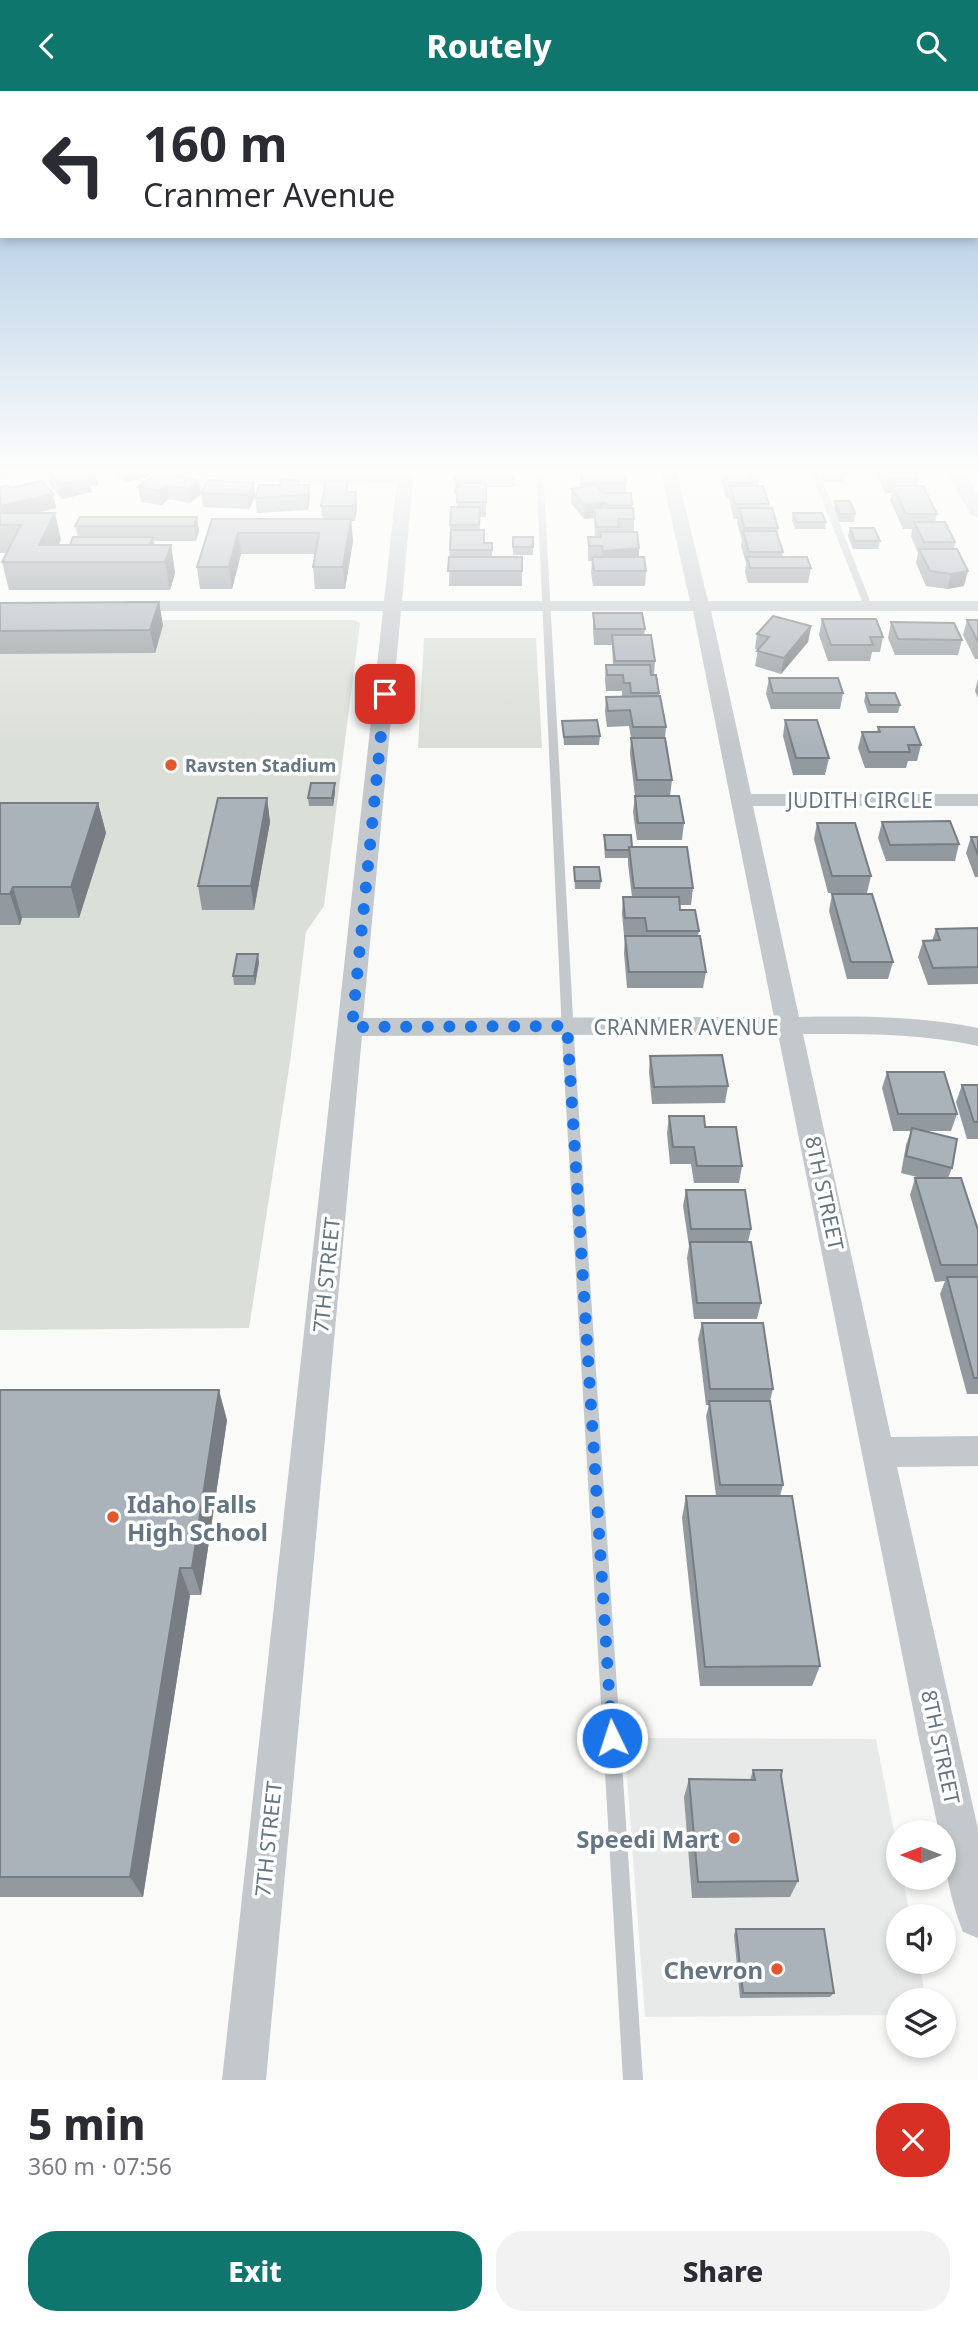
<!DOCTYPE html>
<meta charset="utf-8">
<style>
:root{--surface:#fff;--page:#f2f2f3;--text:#2b2b33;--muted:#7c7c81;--accent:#0f766e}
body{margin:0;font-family:"Noto Sans",sans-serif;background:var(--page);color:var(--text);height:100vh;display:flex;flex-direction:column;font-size:26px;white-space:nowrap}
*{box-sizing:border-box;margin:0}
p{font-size:23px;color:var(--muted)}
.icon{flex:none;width:38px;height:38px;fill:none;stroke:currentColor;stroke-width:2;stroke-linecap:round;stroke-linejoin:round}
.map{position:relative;height:1989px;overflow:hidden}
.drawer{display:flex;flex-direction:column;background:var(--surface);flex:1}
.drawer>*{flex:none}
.banner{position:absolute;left:0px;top:0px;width:978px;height:147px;box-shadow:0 4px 10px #0003;background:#fff;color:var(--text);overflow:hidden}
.needle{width:46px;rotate:270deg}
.tools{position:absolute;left:886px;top:1729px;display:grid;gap:14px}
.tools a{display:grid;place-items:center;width:70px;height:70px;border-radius:50%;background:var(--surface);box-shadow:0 4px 10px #0003;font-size:35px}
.pin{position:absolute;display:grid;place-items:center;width:60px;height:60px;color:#fff;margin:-30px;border-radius:14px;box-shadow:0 4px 10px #0006}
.me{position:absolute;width:77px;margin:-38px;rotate:356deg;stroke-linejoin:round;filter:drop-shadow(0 0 5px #0008)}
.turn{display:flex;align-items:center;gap:24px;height:147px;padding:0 28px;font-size:32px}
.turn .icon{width:91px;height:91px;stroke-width:2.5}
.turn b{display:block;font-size:49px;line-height:60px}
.round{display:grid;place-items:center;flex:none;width:74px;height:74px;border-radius:28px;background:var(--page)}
.headline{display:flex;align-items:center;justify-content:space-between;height:119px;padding:0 28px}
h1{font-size:42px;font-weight:800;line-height:52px}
.action{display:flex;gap:14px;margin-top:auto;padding:14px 28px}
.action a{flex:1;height:80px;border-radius:28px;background:var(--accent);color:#fff;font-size:28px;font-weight:800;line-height:80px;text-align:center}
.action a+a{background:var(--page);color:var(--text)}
header{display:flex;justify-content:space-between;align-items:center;height:91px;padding:0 28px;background:var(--accent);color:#fff;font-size:32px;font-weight:800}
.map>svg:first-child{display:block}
</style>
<header><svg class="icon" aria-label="back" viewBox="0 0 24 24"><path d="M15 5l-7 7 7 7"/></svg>Routely<svg class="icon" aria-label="search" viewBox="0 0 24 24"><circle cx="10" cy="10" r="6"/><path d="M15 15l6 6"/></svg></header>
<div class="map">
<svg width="978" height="1989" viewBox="0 0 978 1989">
<rect width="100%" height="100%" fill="#fafaf8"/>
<polygon fill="#e8e9e9" points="624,1647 876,1648 898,1761 898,1787 903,1787 910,1825 898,1825 898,1871 919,1871 926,1909 898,1909 898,1924 645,1926"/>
<g fill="#dadfd7">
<polygon points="0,529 354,529 360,532 324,815 306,841 291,964 249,1237 0,1239"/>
<polygon points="424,547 536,547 542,657 418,657"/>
</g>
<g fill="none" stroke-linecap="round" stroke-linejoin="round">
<g fill="#c3c8cc" fill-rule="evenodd">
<polygon points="536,378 543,378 575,963 643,1989 623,1989 563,963"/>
<polygon points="810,378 818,378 872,515 871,517 864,515"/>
</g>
<g fill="#c3c8cc" fill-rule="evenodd">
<polygon points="0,378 25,378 22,381 3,386 0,385"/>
<path d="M189,378L249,381H398V378H414L402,510H690L660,378H676L708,510H978V520H711L751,703H978V715H753L799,926C860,925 919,925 978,937V955C920,942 862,943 803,943L891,1346L978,1345V1375L897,1376L978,1738V1847L963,1841C951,1811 943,1774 943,1741H939L919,1648L778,943L362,945L266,1989H222L383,520H126L117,515L126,510H384L397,391C362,391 210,398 189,378ZM401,520H693L774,926L363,927Z"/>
</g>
<polygon fill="#c3c8cc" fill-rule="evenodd" points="945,378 963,378 978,404 978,426 971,424"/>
</g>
<g fill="#929a9f">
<polygon points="108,378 149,378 150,385 126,392"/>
<polygon points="450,378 515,378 515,396 486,396 486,426 480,426 480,439 484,452 492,452 492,466 522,480 522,495 449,495 450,434 457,416 457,403 454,403 455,382 451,382"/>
<polygon points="588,378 624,378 626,392 626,402 632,414 634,428 634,441 639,457 639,466 646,480 645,495 593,495 591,481 592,470 588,470 588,446 595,446 594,427 584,428 571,412 571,398 580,396 581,383 596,383 596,380 589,380"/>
<polygon points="716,378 758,378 760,383 758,395 769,413 768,417 778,437 777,445 783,461 782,466 811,477 808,492 748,492 745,481 746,472 741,455 742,449 737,432 738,428 734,428 729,407 726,407 721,388 721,385 718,385"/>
<polygon points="822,378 844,384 843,391 823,391 821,384"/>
<polygon points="873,378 914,378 919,388 917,395 937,423 935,431 955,451 954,458 964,495 947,498 926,495 916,472 918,462 911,445 912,438 903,438 890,409 892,402 885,402 876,383 877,379 873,379"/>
<polygon points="47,379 98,394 90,395 92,401 62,408 50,394"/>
<polygon points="199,389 201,401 254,392 255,406 300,394 309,394 310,408 308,419 257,422 255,406 249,418 203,416 201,403 190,412 169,408 161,414 141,411 138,396"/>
<polygon points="0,396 53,403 56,417 37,422 61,449 58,454 70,454 78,446 75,435 197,426 199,440 196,450 154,450 155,454 171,454 175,482 170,499 9,499 2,471 7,462 0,462"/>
<polygon points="349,401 357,415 355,430 351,430 353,450 345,498 315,498 313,476 315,463 241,463 232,498 200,498 197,476 212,428 322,428 321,415"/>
<polygon points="835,410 855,423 854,431 839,431 834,417"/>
<polygon points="793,422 826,431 825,438 795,438 792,429"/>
<polygon points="850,437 880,450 878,458 853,458 848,445"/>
<rect x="513" y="446" width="20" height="18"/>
<polygon points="0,512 163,534 155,562 0,563"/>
<polygon points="593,522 645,538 644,544 655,570 654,584 659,602 659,605 666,636 665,647 672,689 670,705 684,732 682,749 637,749 633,721 635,705 630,663 631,647 629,635 607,636 605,621 606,606 622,606 622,600 606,600 605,589 606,574 613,574 612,554 594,554 593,538"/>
<polygon points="822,528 883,546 880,561 872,561 870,570 828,570 819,544"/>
<polygon points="967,529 978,529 978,568 975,568 963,544"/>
<polygon points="891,531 962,549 958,564 895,564 888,547"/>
<polygon points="811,535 808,551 781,583 755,575 758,559 755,558 757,543"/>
<polygon points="769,587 843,602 840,618 771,618 766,603"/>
<polygon points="978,588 978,607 975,600"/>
<polygon points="866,602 900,614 898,622 868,622 864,610"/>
<polygon points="785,629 829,667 825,684 793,684 783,645"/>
<polygon points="562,630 600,645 599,654 564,654"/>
<polygon points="878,636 921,654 917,670 908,670 906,677 865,677 858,657 862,641 877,641"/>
<polygon points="335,701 333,715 309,715 308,707"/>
<polygon points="267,707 270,731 254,819 202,819 198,795"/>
<polygon points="0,712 98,712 106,742 79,827 22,827 20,834 0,834"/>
<polygon points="882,731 959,753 955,770 886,770 878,747"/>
<polygon points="817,732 871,785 867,802 828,802 814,748"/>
<polygon points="604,744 632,756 693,797 691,814 680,814 680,819 699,840 698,845 706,881 703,897 627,897 624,862 625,845 644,845 643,844 624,844 622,823 623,806 632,806 628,773 628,767 605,767 604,752"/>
<polygon points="971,746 978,746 978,786 975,786 966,762"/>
<polygon points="574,776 601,790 600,798 575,798"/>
<polygon points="832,803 893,871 888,888 847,888 829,820"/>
<polygon points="978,837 978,893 928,894 918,866 923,850 932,850 936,838"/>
<polygon points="259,871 255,894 234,894 233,885"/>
<polygon points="650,965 728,995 725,1012 652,1013 649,981"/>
<polygon points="887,981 957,1023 951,1040 923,1040 952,1077 948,1087 978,1139 978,1303 967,1303 940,1203 945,1190 935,1191 910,1104 915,1087 921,1087 901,1082 906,1054 911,1040 893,1040 882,997"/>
<polygon points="962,994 978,994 978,1048 967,1048 956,1011"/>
<polygon points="669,1025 742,1075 739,1092 694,1092 691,1073 670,1073 667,1042"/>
<polygon points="686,1099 751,1138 748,1151 761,1212 757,1228 694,1228 687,1167 689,1155 683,1115"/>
<polygon points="702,1232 773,1298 770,1310 783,1394 780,1405 820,1575 812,1595 700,1595 682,1427 686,1405 716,1405 706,1325 709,1314 706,1314 698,1248"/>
<polygon points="0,1299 227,1329 201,1504 190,1504 143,1806 0,1806"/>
<polygon points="753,1679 781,1685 798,1790 790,1806 692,1807 684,1706 689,1688 750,1689"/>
<polygon points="736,1838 834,1902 830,1906 740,1907 734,1844"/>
</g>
<g fill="#777d82">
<polygon points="123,378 149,378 150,385 126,392"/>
<polygon points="95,379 98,394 90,395 92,401 62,408 59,393 84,382"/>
<polygon points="199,389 201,403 190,412 188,398"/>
<polygon points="254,392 255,406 249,418 247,404"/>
<polygon points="167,394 169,408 161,414 159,400"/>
<polygon points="309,394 310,408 308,419 307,404"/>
<polygon points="356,401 357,415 355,430 354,415"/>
<polygon points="53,403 56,417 3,430 0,415"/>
<polygon points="604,411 604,426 594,417 594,427 584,428 585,414"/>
<polygon points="55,422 61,449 51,471 39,454"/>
<polygon points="197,426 199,440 196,450 194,435"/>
<polygon points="351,428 353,450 345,498 343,476"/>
<polygon points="238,442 241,463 232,498 229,476"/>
<polygon points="171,454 175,482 170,499 165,471"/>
<polygon points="639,457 638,472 602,475 603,460"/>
<polygon points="968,480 964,495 947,498 951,483"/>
<polygon points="159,511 163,534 155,562 150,539"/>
<polygon points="811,535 808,551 781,583 784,567"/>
<polygon points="335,692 335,701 333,715 332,707"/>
<polygon points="267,707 270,731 254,819 251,795"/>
<polygon points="98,712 106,742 79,827 71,796"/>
<polygon points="13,796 22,827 20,834 10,803"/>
<polygon points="258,863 259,871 255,894 254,885"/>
<polygon points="219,1299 227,1329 201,1504 192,1477"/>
<polygon points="180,1477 190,1504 143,1806 130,1786"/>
</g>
<g fill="#aab3b9" stroke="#777d82" stroke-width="2">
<polygon points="54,378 94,378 95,379 84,382 89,387 59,393 47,379"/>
<polygon points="467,378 515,378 515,382 485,382 485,389 454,389 455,379 467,379"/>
<polygon points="598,378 624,378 626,392 582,392 581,383 599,383"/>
<polygon points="724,378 758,378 760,383 749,383 752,392 728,392"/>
<polygon points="822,378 842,378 844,384 825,384"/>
<polygon points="883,378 914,378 919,388 888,388"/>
<polygon points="158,381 199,389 188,398 167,394 159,400 138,396"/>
<polygon points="208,389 254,392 247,404 201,402"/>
<polygon points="281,389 299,389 298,394 309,394 307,404 255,407 259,394 280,394"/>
<polygon points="42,390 53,403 0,415 0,396 8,395 10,397"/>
<polygon points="326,390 348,390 346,401 356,401 354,415 321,415"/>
<polygon points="458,392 486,392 486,411 457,411"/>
<polygon points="596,394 603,402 631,402 632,414 607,414 604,411 585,414 571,398"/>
<polygon points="730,395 763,395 769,413 735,413"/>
<polygon points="893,395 923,395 937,423 906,423"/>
<polygon points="835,410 850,410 855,423 840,423"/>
<polygon points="451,416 480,416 479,434 450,434"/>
<polygon points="594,417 633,417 634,428 618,428 619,436 596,436"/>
<polygon points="739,417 772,417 778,437 745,437"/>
<polygon points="0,422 55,422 39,454 171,454 165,471 2,471 21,434 0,434"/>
<polygon points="793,422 822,422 826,431 796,431"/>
<polygon points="80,426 197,426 194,435 75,435"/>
<polygon points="212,428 351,428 343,476 313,476 319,442 238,442 229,476 197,476"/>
<polygon points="914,431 945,431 955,451 924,451"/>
<polygon points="850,437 874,437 880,450 855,450"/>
<polygon points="451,439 484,439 484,452 492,452 492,459 450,459"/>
<polygon points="743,440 776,440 783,461 749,461"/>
<polygon points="600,441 637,441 639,457 603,460 602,455 589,455 588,446 601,446"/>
<polygon points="73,446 153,446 150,454 70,454"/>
<rect x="513" y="446" width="20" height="10"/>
<polygon points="919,458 957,458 968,480 951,483 930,480"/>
<polygon points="449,466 522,466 522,480 448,480"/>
<polygon points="592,466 644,466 646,480 594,480"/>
<polygon points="747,466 807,466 811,477 750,477"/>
<polygon points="159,511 150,539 0,540 0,512"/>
<polygon points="593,522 642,522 645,538 595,538"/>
<polygon points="773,525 811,535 784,567 757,560 769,546 757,543"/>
<polygon points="822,528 876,528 883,546 870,546 873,554 831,554"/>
<polygon points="967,529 978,529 978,551"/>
<polygon points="891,531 954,532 962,549 898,548"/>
<polygon points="612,544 651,544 655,570 615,570"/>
<polygon points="606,574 650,574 651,584 656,584 659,602 631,602 630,592 624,592 623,584 607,584"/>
<polygon points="769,587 838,587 843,602 773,602"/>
<polygon points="866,602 895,602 900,614 870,614"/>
<polygon points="660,605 666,636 633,636 630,619 608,620 606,606"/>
<polygon points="597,629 600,645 564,646 562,630"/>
<polygon points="785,629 817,629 829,667 796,667"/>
<polygon points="878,636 914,636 921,654 908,654 910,661 869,661 862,641 880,641"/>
<polygon points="631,647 665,647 672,689 637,689"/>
<polygon points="311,692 335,692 332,707 308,707"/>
<polygon points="635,705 679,705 684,732 638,732"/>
<polygon points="218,707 267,707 251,795 198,795"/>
<polygon points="0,712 98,712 71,796 13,796 10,803 0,803"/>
<polygon points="950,730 959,753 890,754 882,731"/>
<polygon points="817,732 855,732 871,785 832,785"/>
<polygon points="604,744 631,744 632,756 629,756 630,759 606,759"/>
<polygon points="971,746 978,746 978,764"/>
<polygon points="629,756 687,756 693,797 634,797"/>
<polygon points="574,776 599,776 601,790 575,790"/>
<polygon points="832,803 872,803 893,871 851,871"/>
<polygon points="623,806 679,806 680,819 695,819 699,840 647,840 645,827 625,827"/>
<polygon points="978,837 978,876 933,877 923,850 940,849 936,838"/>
<polygon points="625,845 700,845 706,881 629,881"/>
<polygon points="237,863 258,863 254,885 233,885"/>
<polygon points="722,964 728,995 654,996 650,965"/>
<polygon points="887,981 944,981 957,1023 898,1023"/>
<polygon points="962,994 978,994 978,1031 974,1031"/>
<polygon points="669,1025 704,1025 705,1036 736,1036 742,1075 697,1075 694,1056 673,1056"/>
<polygon points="912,1037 957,1048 952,1077 906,1065"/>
<polygon points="915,1087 961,1087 978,1139 978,1174 941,1174"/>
<polygon points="686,1099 745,1099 751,1138 691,1138"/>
<polygon points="690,1151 751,1151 761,1212 697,1212"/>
<polygon points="947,1186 978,1186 978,1287 974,1287"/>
<polygon points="702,1232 763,1232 773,1298 710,1298"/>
<polygon points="0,1299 219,1299 192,1477 180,1477 130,1786 0,1786"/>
<polygon points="709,1310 770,1310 783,1394 720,1394"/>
<polygon points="686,1405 792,1405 820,1575 705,1576"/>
<polygon points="753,1679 782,1679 781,1685 798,1790 698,1791 689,1688 755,1689"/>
<polygon points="736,1838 824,1838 834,1902 743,1902"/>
</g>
<linearGradient id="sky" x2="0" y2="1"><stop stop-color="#96bcdc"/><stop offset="0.58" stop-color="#fdfdfc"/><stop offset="1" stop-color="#fdfdfc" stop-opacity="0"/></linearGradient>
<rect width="978" height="656" fill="url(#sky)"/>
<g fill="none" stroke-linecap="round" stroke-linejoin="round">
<polyline stroke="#1a73e8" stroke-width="12" stroke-dasharray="0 21.6" points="385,603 352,936 567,935 612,1647"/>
</g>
<g fill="#e4572e" stroke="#fff" stroke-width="2.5">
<circle cx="171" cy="674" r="7"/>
<circle cx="113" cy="1426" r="7"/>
<circle cx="734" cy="1747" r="7"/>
<circle cx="777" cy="1878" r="7"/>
</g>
<g text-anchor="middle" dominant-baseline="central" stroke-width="7" stroke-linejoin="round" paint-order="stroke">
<g font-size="18" font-weight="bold" fill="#657683" stroke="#fff" text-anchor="start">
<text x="185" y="674">Ravsten Stadium</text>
</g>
<g font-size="21" fill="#657683" stroke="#fff">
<text x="860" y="709">JUDITH CIRCLE</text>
<text x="686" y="936">CRANMER AVENUE</text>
<text transform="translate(825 1102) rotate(78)">8TH STREET</text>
<text transform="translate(326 1184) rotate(-84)">7TH STREET</text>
<text transform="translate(941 1656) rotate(78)">8TH STREET</text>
<text transform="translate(268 1748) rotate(-84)">7TH STREET</text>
</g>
<g font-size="24" font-weight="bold" fill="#657683" stroke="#fff" text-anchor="end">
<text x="127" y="1412" text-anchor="start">Idaho Falls<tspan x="127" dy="28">High School</tspan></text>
<text x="720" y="1747">Speedi Mart</text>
<text x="763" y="1878">Chevron</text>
</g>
</g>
</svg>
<div class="tools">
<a><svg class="needle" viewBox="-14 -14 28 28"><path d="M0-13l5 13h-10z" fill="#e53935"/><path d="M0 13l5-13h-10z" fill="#7c7c81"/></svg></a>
<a><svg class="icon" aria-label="sound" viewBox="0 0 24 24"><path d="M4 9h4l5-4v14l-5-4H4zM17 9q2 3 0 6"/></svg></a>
<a><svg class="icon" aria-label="layers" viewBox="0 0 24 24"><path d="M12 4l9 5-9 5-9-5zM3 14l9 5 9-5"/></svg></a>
</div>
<div class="pin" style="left:385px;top:603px;background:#d93025"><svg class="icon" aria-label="arrive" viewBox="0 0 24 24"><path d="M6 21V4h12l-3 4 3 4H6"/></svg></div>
<svg class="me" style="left:612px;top:1647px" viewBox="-20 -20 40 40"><circle r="17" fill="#1a73e8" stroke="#fff" stroke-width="3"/><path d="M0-11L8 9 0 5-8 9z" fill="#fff"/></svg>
<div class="banner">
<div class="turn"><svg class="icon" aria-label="left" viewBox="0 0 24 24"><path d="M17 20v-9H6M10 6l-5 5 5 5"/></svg><div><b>160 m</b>Cranmer Avenue</div></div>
</div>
</div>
<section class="drawer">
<div class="headline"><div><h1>5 min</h1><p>360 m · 07:56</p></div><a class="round" style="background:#d93025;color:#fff"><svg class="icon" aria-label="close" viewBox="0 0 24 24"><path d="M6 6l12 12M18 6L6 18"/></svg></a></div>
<div class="action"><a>Exit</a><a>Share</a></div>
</section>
